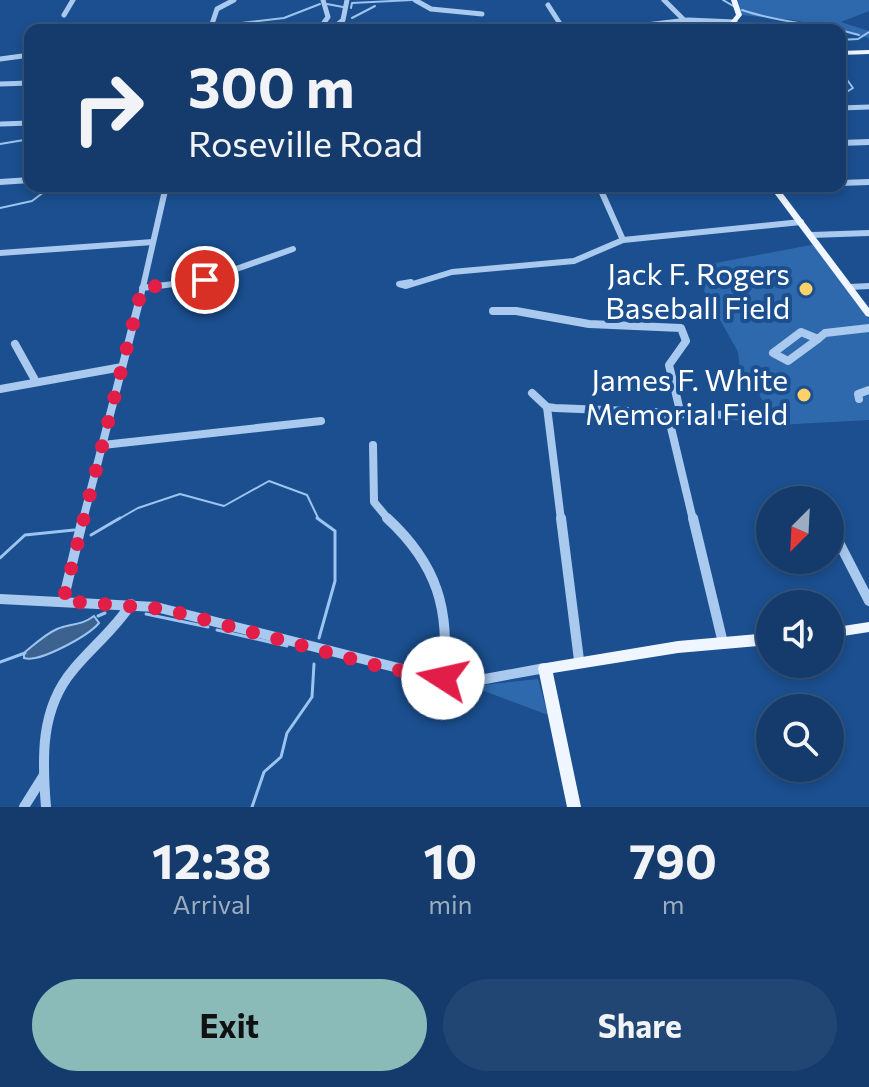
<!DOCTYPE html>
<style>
:root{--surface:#143b6b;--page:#214673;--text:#f1f3f6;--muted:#9dadc1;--line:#33557e;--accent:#8bbbb9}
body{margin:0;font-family:Commissioner,sans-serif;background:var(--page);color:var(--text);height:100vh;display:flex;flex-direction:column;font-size:30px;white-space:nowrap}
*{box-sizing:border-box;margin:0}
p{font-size:26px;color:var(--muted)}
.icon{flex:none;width:44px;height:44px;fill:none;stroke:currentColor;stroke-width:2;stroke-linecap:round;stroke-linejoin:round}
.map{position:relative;height:807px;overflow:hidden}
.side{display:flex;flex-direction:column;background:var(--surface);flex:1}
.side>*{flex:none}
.hud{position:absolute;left:24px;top:24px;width:822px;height:168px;border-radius:16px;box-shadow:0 4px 12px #0003,0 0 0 2px var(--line);background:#143b6b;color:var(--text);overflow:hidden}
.needle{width:52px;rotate:204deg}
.fabs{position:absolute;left:756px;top:486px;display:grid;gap:16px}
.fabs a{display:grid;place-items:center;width:88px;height:88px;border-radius:50%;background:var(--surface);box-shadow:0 4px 12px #0003,0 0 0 2px var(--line);font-size:40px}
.pin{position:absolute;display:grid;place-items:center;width:68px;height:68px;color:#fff;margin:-34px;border:4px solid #fff;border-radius:50%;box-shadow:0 2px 8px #0007}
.me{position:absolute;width:88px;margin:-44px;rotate:280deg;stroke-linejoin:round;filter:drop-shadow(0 0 6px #0008)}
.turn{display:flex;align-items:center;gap:28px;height:168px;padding:0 32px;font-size:36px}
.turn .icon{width:104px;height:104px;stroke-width:2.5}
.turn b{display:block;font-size:56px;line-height:68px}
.eta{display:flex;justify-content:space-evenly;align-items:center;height:136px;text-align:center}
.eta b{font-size:48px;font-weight:700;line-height:56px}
.primary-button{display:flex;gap:16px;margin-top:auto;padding:16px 32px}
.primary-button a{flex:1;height:92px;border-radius:48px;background:var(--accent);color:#111;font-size:32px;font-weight:700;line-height:92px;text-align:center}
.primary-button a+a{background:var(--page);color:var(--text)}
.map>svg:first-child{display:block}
</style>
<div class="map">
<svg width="869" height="807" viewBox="0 0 869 807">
<rect width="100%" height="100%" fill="#1b4f8f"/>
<g fill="#2e69ad">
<polygon points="738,0 869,0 869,11 841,22 869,31 869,38 794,20 741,15"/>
<polygon points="816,244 869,319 869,420 778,425 758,393 741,377 738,352 704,291 710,264"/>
<polygon points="538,679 548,715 471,686"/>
</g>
<path fill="#3c6290" stroke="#9cc4f0" stroke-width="2" d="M94,616L99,623C88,636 39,663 24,658V653C35,644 44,635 57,629C71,623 81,626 94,616Z"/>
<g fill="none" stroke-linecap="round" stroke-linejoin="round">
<g stroke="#9cc4f0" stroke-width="2">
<polyline points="723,0 735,7"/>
<polyline points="327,4 343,7"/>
<polyline points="351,8 352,3 412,0"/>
<path d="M742,10C773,21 806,23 838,30"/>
<polyline points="352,18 375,6"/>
<polyline points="216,26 284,18 320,4"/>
<polyline points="202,30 206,27"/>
<polyline points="840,30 859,35"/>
<polyline points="840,40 858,39 869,32"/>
<polyline points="840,70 853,88 840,96"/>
<polyline points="0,144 30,139"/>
<polyline points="0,208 32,201 52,186"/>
<polyline points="117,520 138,508 180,494 224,506 269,481 307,495 319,520"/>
</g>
<g stroke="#9cc4f0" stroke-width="3">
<polyline points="317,518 335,531 335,581 319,638"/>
<polyline points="91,535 120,518"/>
<polyline points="0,558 25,535 74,530"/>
<polyline points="146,614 208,627"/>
<polyline points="98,616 105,613"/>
<polyline points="217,630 287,646"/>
<polyline points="0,662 25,653"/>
<polyline points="252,807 264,772 281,757 287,733 312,697 314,664"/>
</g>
<g stroke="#a9c9ee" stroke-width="5">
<polyline points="323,0 328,17 323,24"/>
<polyline points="415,0 431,9 482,14"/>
<polyline points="664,0 685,21"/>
<polyline points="548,5 564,30"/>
<polyline points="64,15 73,0"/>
<polyline points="210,30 217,9 234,0"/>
<polyline points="331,30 343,20 347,0"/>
<polyline points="588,30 604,30"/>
<polyline points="604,30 688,20 735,22"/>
<polyline points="0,59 30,55"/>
<polyline points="0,84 30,83"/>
<polyline points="840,108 869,107"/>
<polyline points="1,124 30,123"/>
</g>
<g stroke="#a9c9ee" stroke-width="6">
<polyline points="840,143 869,142"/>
<polyline points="0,182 30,180"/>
<polyline points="840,183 869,182"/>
<polyline points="599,186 623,240"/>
<polyline points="811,235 869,233"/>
<polyline points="0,253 153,242"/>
<polyline points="411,282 399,284 406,286 452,272 574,261 623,240 801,222"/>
<polyline points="850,287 869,286"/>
<polyline points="142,288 205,280 293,249"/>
<polyline points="140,300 166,186"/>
</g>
<g stroke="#a9c9ee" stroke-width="8">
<polyline points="493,311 516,311 589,324 681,328 686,341 669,365 681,415"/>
<polygon points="801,332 818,339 788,361 773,353"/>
<polyline points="818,339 825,333 869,328"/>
<polyline points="15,344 35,380"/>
<polyline points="0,389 122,367"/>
<polyline points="532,393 547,407 555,408 753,416"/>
<polyline points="859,399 858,394 869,390"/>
<polyline points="547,407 561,520"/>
<polyline points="668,415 693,520"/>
<polyline points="103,445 321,421"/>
<polyline points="373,445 374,502 389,520"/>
<polyline points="83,520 140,298"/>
</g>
<g stroke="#a9c9ee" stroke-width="10">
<path d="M387,518C437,564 451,610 443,678"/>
<polyline points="561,518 579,660"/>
<polyline points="693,518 723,643"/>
<polyline points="830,525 869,601"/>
<polyline points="0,599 156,607 434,677 485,679 545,668"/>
<polyline points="63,601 83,518"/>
<polyline points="24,807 44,775"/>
<path d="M46,807C42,759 40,709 73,670C92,647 115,629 131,604"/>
</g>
<g fill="#f0f6ff" fill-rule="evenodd">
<polygon points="731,0 737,0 742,15 730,30 724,30 736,15"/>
<polygon points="869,50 869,54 840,55 840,51"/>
<polygon points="769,186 777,186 869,308 869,317 866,316"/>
<polygon points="869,622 869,632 830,638 830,628"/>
<polygon points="770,633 770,645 678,653 553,673 581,807 567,807 538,668 540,664 678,641"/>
</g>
</g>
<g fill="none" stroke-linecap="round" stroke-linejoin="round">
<polyline stroke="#e11d48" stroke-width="14" stroke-dasharray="0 25.2" points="205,280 142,288 63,601 165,609 386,668 443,678"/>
</g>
<g fill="#ffd166" stroke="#1b4f8f" stroke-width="3">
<circle cx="806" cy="289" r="8"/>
<circle cx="804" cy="395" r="8"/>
</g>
<g text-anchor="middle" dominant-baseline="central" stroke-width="8" stroke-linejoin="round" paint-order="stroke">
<g font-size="30" fill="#fff" stroke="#1b4f8f" text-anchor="end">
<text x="790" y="272">Jack F. Rogers<tspan x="790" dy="34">Baseball Field</tspan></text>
<text x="788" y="378">James F. White<tspan x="788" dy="34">Memorial Field</tspan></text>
</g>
</g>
</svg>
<div class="fabs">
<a><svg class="needle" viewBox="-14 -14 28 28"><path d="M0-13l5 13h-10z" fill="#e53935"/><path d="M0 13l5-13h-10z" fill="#9dadc1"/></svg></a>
<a><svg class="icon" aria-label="sound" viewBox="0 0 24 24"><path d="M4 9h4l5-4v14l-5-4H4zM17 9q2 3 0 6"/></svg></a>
<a><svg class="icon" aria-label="search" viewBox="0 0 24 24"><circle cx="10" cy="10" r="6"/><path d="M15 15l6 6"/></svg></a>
</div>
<div class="pin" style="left:205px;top:280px;background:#d93025"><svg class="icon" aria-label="arrive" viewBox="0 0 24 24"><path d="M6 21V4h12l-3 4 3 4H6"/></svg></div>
<svg class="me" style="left:443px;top:678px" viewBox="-20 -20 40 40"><circle r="19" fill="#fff"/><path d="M0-13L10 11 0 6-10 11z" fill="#e11d48"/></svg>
<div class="hud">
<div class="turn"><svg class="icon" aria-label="right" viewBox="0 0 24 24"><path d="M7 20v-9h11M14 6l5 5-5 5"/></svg><div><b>300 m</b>Roseville Road</div></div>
</div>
</div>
<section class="side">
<div class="eta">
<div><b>12:38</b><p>Arrival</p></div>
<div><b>10</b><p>min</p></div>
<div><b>790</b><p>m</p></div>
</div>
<div class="primary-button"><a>Exit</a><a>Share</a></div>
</section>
